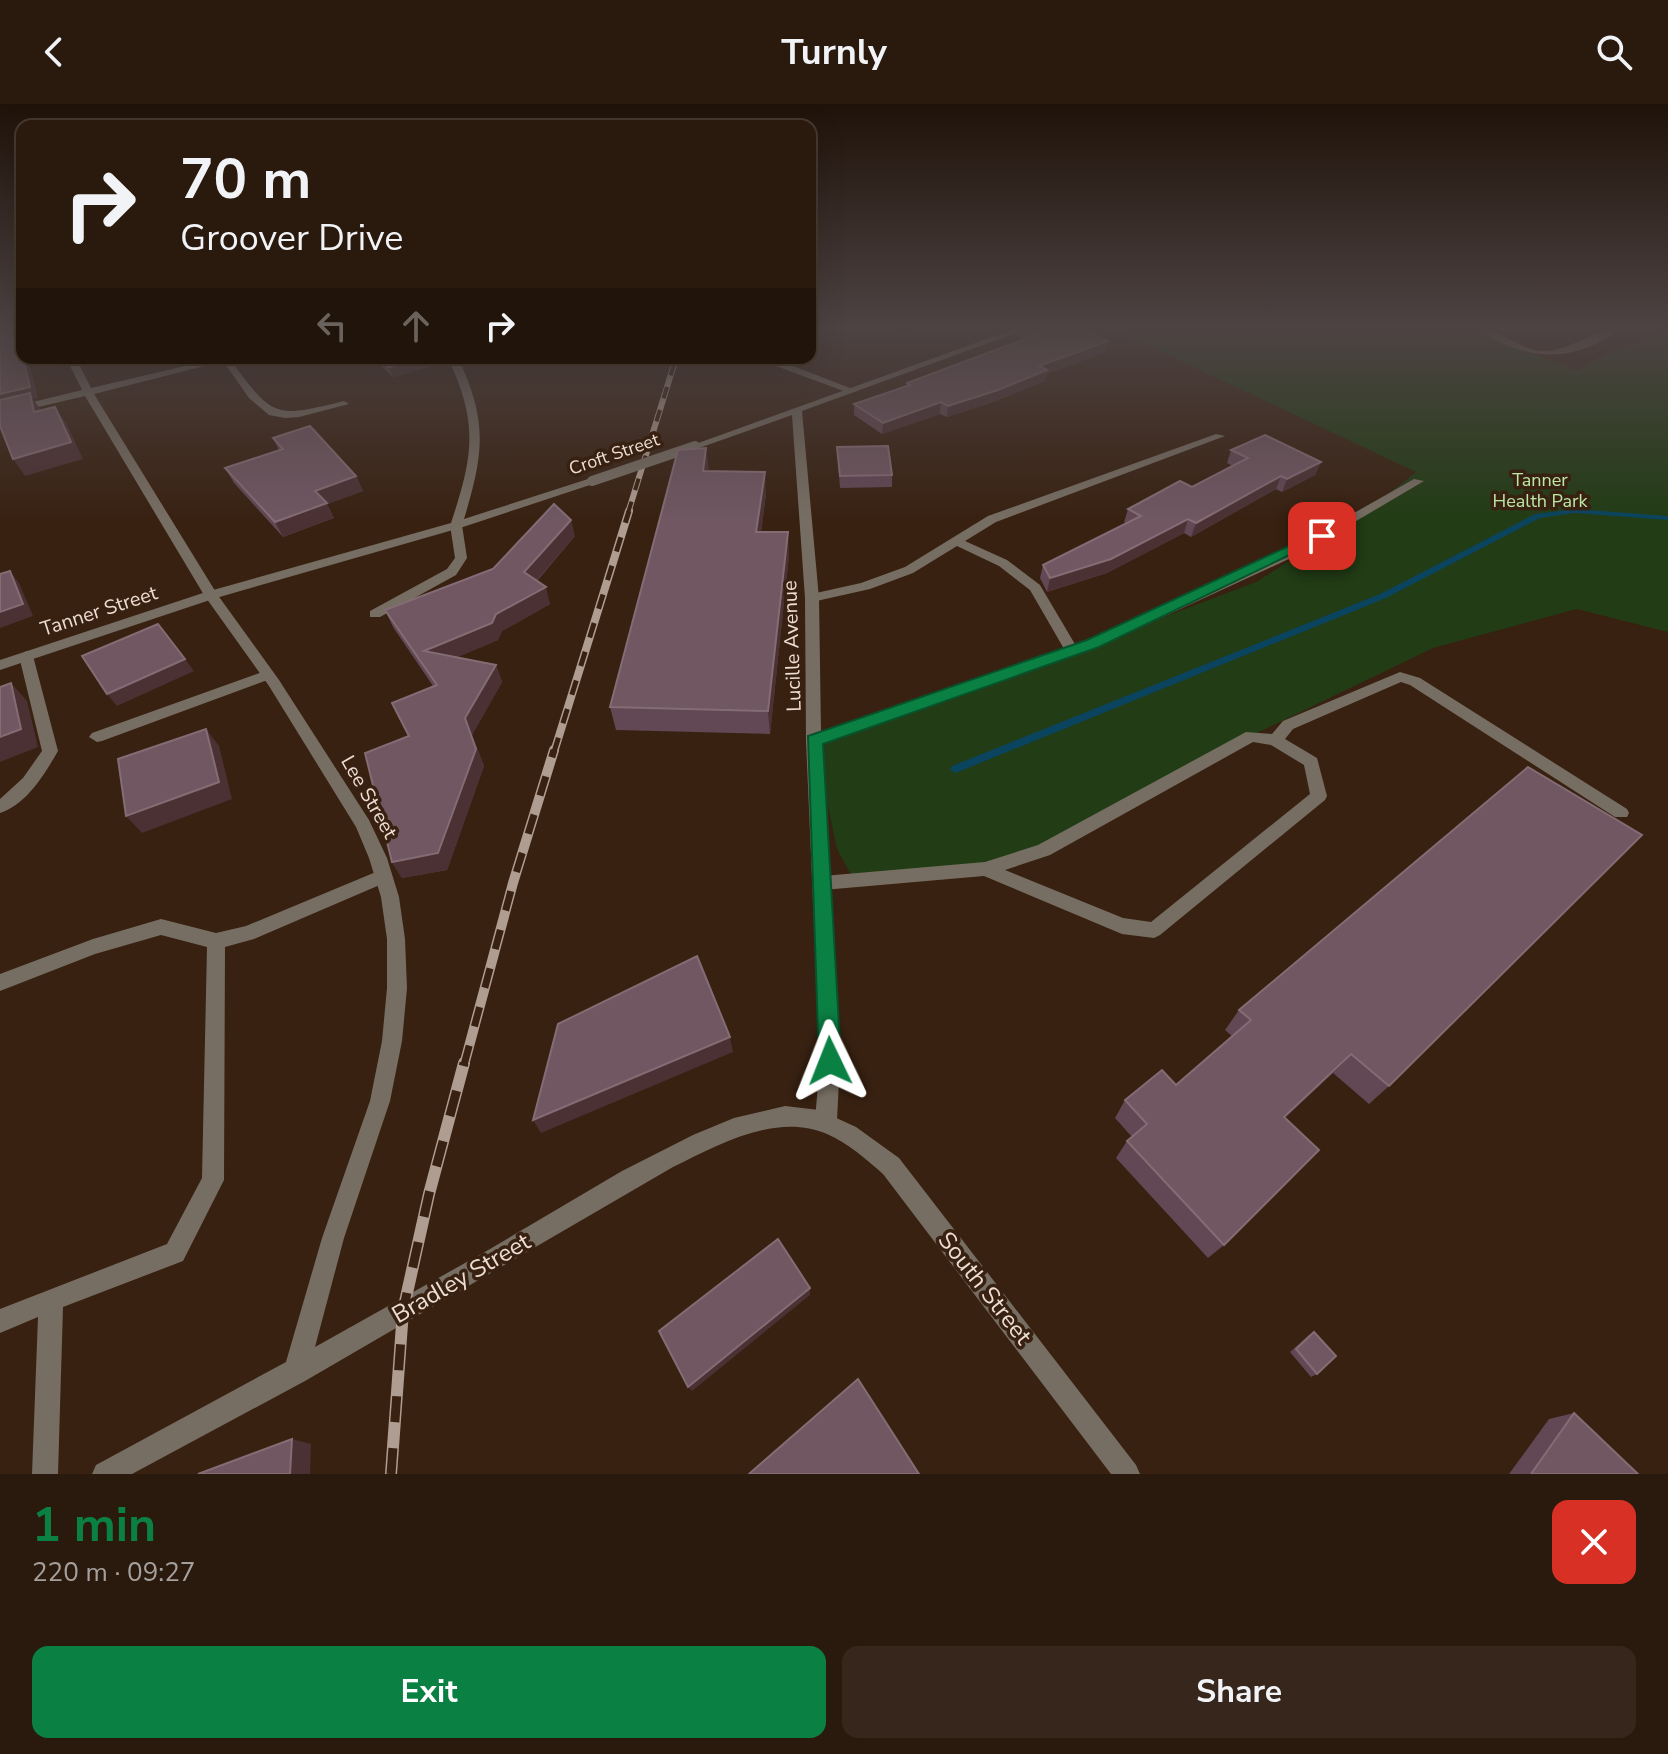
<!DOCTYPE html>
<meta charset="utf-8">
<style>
:root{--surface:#2a190d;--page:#36261b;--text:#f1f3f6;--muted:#a5a09d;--line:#46382e;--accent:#0b8043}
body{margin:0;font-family:"Nunito Sans",sans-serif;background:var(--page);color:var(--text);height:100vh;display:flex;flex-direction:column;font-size:30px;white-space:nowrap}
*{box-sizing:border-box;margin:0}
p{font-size:26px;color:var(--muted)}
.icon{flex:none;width:44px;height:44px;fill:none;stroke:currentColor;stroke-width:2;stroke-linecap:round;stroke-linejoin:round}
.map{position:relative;height:1370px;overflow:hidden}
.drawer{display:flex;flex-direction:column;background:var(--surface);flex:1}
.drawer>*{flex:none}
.hud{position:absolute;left:16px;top:16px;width:800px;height:244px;border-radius:16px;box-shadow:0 8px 32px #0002,0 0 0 2px var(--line);background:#2a190d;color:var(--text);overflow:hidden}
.pin{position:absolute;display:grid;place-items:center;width:68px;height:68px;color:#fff;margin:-34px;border-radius:16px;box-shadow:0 4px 12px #0006}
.me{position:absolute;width:88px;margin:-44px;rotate:358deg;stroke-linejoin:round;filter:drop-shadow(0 0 6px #0008)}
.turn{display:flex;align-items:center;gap:28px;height:168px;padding:0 32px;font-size:36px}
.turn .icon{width:104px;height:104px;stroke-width:2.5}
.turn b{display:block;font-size:56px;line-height:68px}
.lanes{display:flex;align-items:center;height:76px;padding:0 32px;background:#0003;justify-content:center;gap:40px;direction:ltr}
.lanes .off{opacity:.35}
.round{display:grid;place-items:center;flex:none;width:84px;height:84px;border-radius:16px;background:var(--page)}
.overview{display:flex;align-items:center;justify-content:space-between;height:136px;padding:0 32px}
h1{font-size:48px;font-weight:700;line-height:60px;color:var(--accent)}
.action{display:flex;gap:16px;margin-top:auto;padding:16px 32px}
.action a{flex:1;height:92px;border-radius:16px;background:var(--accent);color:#fff;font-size:32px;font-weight:700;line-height:92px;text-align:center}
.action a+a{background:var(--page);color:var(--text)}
header{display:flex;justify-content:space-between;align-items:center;height:104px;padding:0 32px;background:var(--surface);font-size:36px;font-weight:700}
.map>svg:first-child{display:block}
</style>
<header><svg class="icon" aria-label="back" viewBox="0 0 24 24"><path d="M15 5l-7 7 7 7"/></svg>Turnly<svg class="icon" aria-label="search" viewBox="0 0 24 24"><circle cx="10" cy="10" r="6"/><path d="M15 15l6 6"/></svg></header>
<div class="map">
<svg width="1668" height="1370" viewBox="0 0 1668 1370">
<rect width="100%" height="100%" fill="#382111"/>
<polygon fill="#223c15" points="1113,225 1469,225 1578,267 1609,247 1651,236 1668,225 1668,528 1577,505 1433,544 1251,632 1044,746 985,765 854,776 837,745 814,637 1093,540 1256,478 1362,411 1416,368"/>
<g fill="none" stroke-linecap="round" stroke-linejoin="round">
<polygon fill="#0b445e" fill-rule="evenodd" points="1575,405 1668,412 1668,416 1575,409 1540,414 1386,494 958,668 955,669 950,665 952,662 1380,490 1535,410"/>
<g fill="#776e63" fill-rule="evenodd">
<path d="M1476,225C1500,224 1518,245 1542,247C1571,248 1593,224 1621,225C1571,261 1526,257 1476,225Z"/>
<path d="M221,254H229C273,313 272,315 344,297L349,300L299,313L285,314L269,311L249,294Z"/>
<polygon points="727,254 772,254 858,287 849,289 765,258 724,259 722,257"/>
<polygon points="1216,330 1225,332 996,418 965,437 1007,456 1040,481 1079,547 1077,550 1067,550 1030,486 999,462 957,442 913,469 870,485 812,498 805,494 807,491 861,479 905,463 988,412"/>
<polygon points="456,417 462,421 467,454 456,471 380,513 370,513 370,507 447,465 455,454 450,421"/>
<path d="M26,547L33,552L58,647C44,671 27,700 0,709V695L23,674L42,647L19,552Z"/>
<polygon points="268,566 273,568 275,571 273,574 102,637 97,638 89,633 92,629"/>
<path d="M1400,568L1420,574L1627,705L1629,709L1627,713H1615L1410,581L1401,578L1293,625L1285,635L1317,654L1327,692L1325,696L1160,831L1154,834L1122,830L984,772L823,786L817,784L814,779L817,774L823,772L985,758L1038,741L1246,628L1272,630L1283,617ZM1253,638L1271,641L1304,661L1310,690L1151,818L1123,814L1005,766L1050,751Z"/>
<polygon points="383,765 389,767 392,772 389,777 254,835 225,843 224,1076 183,1157 63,1203 58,1370 32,1370 38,1213 0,1229 0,1205 167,1140 202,1074 207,843 161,831 95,850 0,887 0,870 93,835 161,815 216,829 246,822"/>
</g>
<g fill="#776e63" fill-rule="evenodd">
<polygon points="1014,225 1027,225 802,307 819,494 821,629 1088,537 1294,443 1414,375 1424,377 1302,449 1098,543 822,640 840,957 837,1016 833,1023 826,1026 819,1023 815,1016 820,957 806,637 805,494 792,311 699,344 690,342"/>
<path d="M448,254H458C488,317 484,349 464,415L588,375H596V379L460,424L216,494L0,566V556L206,488L451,419C473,352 479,320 448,254Z"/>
</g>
<path fill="#776e63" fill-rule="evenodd" d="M66,254H76L91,284L219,254H236L94,290L217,490L279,576L369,716L387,754L399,793L405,835L407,884L402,937L390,997L344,1134L315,1243L490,1145L622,1067L693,1031L734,1014L785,1002L819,1006L856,1023L899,1054L1136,1361L1140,1370H1111L883,1070C866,1055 848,1039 827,1030C776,1008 718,1041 673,1063L305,1277L132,1370H92L96,1361L286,1258L322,1134L370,997L382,937L387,884V835L381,793L369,754L356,723L269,582L204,491L85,292L0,312V306L82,286Z"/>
<g stroke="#b09d91" stroke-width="6">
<polyline id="rail-far3" points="628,409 676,254"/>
</g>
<g stroke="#b09d91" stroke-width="8">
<polyline id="rail-far2" points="554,648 629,407"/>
</g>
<g stroke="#b09d91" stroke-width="10">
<polyline id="rail-far1" points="464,961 513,779 554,646"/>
</g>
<g stroke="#b09d91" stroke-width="12">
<polyline id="rail" points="391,1370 403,1207 429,1090 464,959"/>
</g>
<use href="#rail-far3" stroke="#382111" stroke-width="4" stroke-dasharray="12" stroke-linecap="butt"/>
<use href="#rail-far2" stroke="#382111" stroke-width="5" stroke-dasharray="15" stroke-linecap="butt"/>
<use href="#rail-far1" stroke="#382111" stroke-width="7" stroke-dasharray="20" stroke-linecap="butt"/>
<use href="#rail" stroke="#382111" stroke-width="9" stroke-dasharray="26" stroke-linecap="butt"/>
<polyline stroke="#776e63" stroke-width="10" points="592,377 695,342"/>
</g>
<g fill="#624755">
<polygon points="890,225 930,225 905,233"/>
<polygon points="1020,225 1083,225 1108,237 1106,248 1047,270 1045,277 996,297 947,313 940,310 882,330 854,311 854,300 906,282 907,279 1025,235 1019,231"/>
<polygon points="372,254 430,254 432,262 393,273"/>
<polygon points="273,334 356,372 363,387 327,400 334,414 283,433 234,379 225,364 279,346"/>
<polygon points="837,343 892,371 892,383 840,384"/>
<polygon points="1231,346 1321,358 1315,371 1282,388 1276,385 1191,433 1184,429 1107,469 1047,488 1040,474 1043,461 1126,419 1124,418 1128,405 1192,383 1233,362 1227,359"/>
<polygon points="709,367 766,390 761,428 789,451 770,630 616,626 610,603"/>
<polygon points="575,432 537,477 550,500 502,527 498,536 457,553 496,561 502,578 472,631 484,662 447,766 402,774 392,758 408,632 433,582 393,523 385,506"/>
<polygon points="1528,663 1389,982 1369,1000 1333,969 1284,1014 1224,1141 1208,1154 1116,1054 1127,1037 1132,1033 1115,1014 1125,996 1176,981 1232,932 1225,926 1239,906"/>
<polygon points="1314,1228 1317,1270 1311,1273 1290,1248 1309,1231"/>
<polygon points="1574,1309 1638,1370 1509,1370 1549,1315"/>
</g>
<g fill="#4b3134">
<polygon points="10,225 12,225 16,230 25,265 17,255"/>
<polygon points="905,225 930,225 905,233"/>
<polygon points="1108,237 1106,248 1047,270 1045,277 996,297 947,313 948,302 1039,262"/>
<polygon points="23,254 30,264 38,294 33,295 41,306 46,325 0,303 0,290"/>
<polygon points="418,254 430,254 432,262 393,273 389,263"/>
<polygon points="941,298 940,310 882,330 883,319"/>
<polygon points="55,303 66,319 83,355 25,372 13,355"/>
<polygon points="706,344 709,366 703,367"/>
<polygon points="1321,358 1315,371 1282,388 1287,375"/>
<polygon points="765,368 766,390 758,451 756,428"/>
<polygon points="356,372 363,387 327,400 334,414 283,433 275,418 315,387"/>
<polygon points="1281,372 1276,385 1191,433 1196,419"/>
<polygon points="1188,415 1184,429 1107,469 1047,488 1050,474"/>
<polygon points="571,416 575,432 529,485 524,468"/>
<polygon points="788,428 789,451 770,630 768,607"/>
<polygon points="10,467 19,479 33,512 0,524 0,508"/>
<polygon points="546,483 550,500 502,527 498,536 432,564 424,547"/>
<polygon points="185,555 194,567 117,602 107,590"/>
<polygon points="496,561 502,578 472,631 484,662 447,766 402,774 392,758 465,614"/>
<polygon points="11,579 27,597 38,643 0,658 0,633"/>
<polygon points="206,625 219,642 232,695 142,729 126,712"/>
<polygon points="730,933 733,948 541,1029 533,1016"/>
<polygon points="1351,950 1333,969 1267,1031 1284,1013"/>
<polygon points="810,1184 810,1191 692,1287 688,1283"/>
<polygon points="292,1335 311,1340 310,1370 290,1370"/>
</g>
<g fill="#705762" stroke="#846c74" stroke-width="2">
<polygon points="0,225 10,225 17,255 23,254 30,283 0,290"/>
<polygon points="1028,225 1083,225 1108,237 1039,262 1047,266 998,286 948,302 941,298 883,319 854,300 910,281 907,279 1038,230"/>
<polygon points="380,254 418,254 389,263"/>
<polygon points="30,289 34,308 55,303 71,338 13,355 0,322 0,296"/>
<polygon points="310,322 356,372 315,387 327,399 275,418 225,364 283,345 273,334"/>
<polygon points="1265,331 1321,358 1287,375 1281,372 1196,419 1188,415 1111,455 1050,474 1043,461 1141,412 1128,405 1180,377 1192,383 1248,354 1231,346"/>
<polygon points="888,342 892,371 840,372 837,343"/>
<polygon points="706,344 703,367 765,368 756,428 788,428 768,607 610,603 678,346"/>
<polygon points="554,400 571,416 524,468 546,483 496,510 492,519 424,547 496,561 465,614 476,645 438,749 392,758 365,649 409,632 392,599 437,581 385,506 493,465"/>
<polygon points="10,467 23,500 0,508 0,470"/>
<polygon points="158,520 185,555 107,590 82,552"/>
<polygon points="11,579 21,625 0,633 0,583"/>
<polygon points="206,625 219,678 126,712 118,655"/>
<polygon points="1528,663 1642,731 1389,982 1351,950 1284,1013 1319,1046 1224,1141 1127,1037 1147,1020 1125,996 1162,966 1176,981 1251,916 1239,906"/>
<polygon points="697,852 730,933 533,1016 558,920"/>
<polygon points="778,1135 810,1184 688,1283 659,1227"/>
<polygon points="1314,1228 1336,1252 1317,1270 1296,1245"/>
<polygon points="858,1275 919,1370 749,1370"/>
<polygon points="1574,1309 1638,1370 1531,1370"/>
<polygon points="292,1335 290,1370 198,1370"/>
</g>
<linearGradient id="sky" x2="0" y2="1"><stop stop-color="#1f1209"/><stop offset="0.54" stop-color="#4d4343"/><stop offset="1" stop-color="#4d4343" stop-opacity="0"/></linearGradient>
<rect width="1668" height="416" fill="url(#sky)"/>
<polygon fill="#0b8043" stroke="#07532c" stroke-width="2" points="1317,429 1329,432 1099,543 823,640 841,957 838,965 830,968 822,965 819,957 808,632 1087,536"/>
<g text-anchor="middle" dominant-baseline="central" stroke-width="7" stroke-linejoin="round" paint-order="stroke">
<g font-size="18" fill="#edddd3" stroke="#382111">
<text transform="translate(614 350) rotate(-19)">Croft Street</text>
</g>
<g font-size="18" fill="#bae9a6" stroke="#382111">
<text x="1540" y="376">Tanner<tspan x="1540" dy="21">Health Park</tspan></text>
</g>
<g font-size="20" fill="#edddd3" stroke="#382111">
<text transform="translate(99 507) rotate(-18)">Tanner Street</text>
<text transform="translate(792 542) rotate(-92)">Lucille Avenue</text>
<text transform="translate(369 693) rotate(60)">Lee Street</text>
</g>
<g font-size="24" fill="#edddd3" stroke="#382111">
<text transform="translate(461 1174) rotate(-30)">Bradley Street</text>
<text transform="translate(985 1184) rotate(52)">South Street</text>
</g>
</g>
</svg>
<div class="pin" style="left:1322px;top:432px;background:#d93025"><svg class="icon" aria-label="arrive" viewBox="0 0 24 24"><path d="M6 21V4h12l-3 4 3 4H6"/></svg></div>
<svg class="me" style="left:830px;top:957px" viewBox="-20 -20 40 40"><path d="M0-17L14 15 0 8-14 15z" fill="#0b8043" stroke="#fff" stroke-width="4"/></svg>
<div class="hud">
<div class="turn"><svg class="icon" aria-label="right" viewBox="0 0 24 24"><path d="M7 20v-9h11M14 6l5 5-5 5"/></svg><div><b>70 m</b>Groover Drive</div></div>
<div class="lanes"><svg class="icon off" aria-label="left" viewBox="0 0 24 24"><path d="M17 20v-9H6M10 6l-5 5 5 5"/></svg><svg class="icon off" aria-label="ahead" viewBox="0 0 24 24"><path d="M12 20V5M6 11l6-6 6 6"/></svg><svg class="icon" aria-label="right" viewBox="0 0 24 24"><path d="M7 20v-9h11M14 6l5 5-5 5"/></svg></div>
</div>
</div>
<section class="drawer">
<div class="overview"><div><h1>1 min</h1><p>220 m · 09:27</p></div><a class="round" style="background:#d93025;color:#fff"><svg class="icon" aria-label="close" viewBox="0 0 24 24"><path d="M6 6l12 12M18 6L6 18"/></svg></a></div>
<div class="action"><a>Exit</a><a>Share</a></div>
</section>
